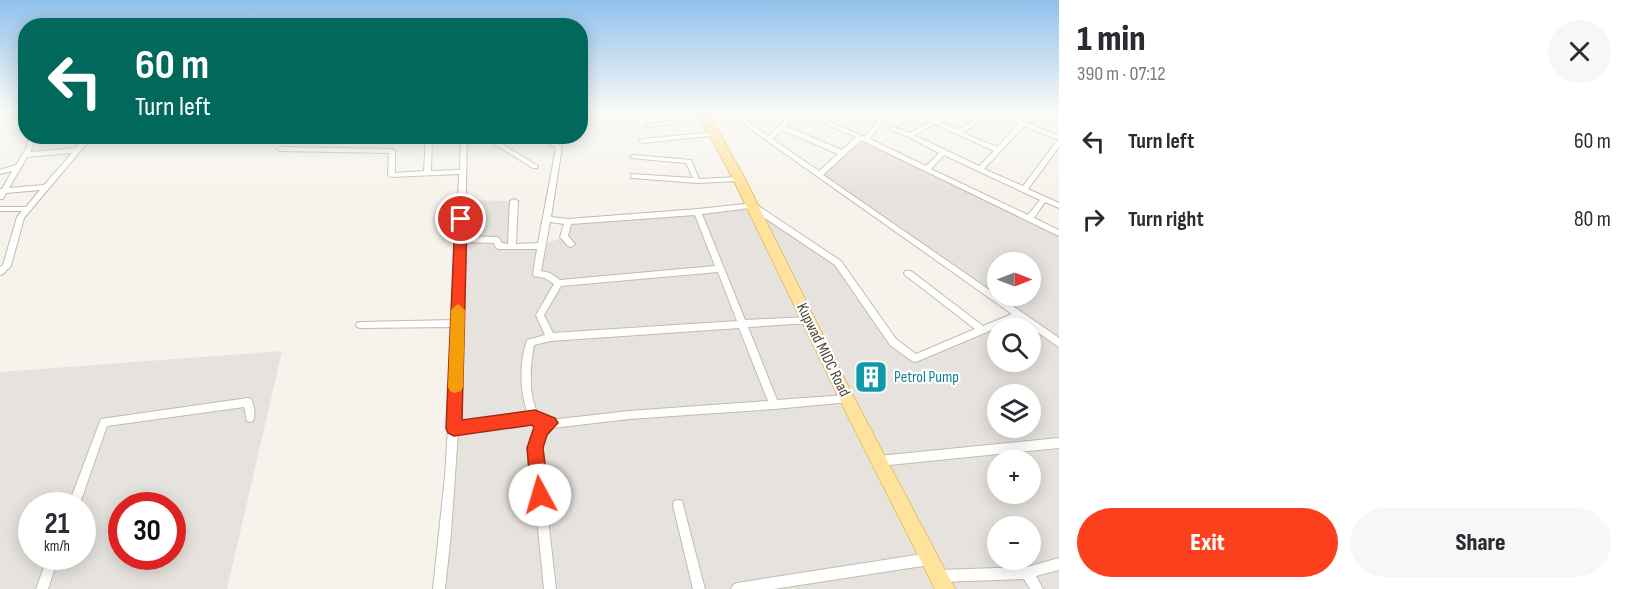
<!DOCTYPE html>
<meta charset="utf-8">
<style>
:root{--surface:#fff;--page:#f7f7f7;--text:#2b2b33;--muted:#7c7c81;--accent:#fc3f1d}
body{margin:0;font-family:"Sofia Sans Condensed",sans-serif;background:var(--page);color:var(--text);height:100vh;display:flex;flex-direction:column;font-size:22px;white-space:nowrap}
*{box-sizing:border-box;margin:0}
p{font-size:20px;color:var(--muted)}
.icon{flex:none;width:33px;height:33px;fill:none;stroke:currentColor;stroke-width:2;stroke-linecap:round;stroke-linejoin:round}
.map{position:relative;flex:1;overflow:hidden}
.side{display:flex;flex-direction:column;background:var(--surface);width:570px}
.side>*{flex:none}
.top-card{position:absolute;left:18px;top:18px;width:570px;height:126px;border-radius:24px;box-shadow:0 3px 15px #0003;background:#00695c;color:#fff;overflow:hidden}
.needle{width:39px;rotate:90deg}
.tools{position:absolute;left:987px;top:252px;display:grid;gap:12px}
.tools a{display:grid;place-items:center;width:54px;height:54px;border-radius:50%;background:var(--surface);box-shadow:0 3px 15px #0003;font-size:30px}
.speed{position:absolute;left:18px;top:492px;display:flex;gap:12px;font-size:30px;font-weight:700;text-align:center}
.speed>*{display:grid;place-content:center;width:78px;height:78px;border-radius:50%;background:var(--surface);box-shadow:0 3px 15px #0003;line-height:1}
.speed small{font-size:15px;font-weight:400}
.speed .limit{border:9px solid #d22;background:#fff;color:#111}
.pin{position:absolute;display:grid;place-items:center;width:51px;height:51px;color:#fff;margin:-26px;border:3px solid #fff;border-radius:50%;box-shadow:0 2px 6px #0007}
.me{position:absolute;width:66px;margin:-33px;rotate:354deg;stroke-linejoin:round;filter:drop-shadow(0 0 4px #0008)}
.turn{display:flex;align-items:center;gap:21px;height:126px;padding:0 18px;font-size:27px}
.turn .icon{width:78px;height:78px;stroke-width:2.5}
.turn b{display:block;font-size:42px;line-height:51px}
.round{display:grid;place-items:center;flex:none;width:63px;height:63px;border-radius:32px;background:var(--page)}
.overview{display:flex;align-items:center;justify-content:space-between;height:102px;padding:0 18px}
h1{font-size:36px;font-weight:800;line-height:45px}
.cta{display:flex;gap:12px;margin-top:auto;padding:12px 18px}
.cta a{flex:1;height:69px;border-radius:36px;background:var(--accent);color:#fff;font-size:24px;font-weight:800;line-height:69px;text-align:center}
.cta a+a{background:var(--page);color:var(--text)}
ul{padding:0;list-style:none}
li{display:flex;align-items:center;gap:18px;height:78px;padding:0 18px}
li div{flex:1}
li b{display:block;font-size:22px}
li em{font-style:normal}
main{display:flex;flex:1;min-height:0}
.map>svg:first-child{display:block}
</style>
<main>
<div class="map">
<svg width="1059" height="589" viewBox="0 0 1059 589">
<rect width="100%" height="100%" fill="#f6f3ec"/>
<g fill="#e6e2dd" fill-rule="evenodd">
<path d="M867,139L1059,233V589H434L454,428L462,200L514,201L512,246H539L564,237L568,222L751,205L838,263L873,317L915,358L1012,313L820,174L838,157ZM998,262H1030V296H998ZM998,328H1030V362H998ZM998,394H1030V428H998ZM998,460H1030V494H998ZM998,526H1030V560H998Z"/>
<path d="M282,351L227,589H0V372ZM32,506H82V556H32ZM122,506H172V556H122Z"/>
</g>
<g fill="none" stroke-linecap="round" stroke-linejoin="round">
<polyline stroke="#a9d4f2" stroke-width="1.5" points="896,128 922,111"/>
<g stroke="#c2bbae" stroke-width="2">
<g id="minor">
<polygon points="666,111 672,111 673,124 645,127 645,125 668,122"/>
<path d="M725,111H732L768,136L795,111H804L865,137L877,121L856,112L855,111H863L880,117L885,111H891L870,139L926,166L939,153L907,136L889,129V127H893L909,133L951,111H958L940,122L958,130L989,111H998L1023,121L1036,111H1043L1028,123L1059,136V140L1024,126L984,169L1023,186L1057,141L1059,140V147L1028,189L1059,203V208L1045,202L1034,218L1059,230V236L861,140L823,175L1059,338V347L1018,319L918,361L915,362L912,361L890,345L835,265L750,208L702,214L745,320L808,317L811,318L812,320L811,322L808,323L748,327L777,400L847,395L850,396L852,399L850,402L774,409L629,419L552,428L545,434L540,448L556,589H544L530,448L536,431L540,426L533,423L458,432L451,533L445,589H433L445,476L454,327L360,328L357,327L356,325L357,323L360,322L454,320L459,174L391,177L388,175L389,153L280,151L277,149L280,147L392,149L395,151V173L424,171L426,136H432L431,171L460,170L461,136H467L465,236L496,237L499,238L502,243L508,244L510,201L514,199L518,201L516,244L538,243L556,148L537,136H546L562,147L551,217L568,219L698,209L754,203L841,261L896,339L916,354L975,329L905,275L904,273L905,271H911L983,326L1012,314ZM799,113L856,137L842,150L785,126ZM993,113L1019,124L997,147L963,133ZM935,124L994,151L979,166L914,135ZM782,130L838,154L819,171L772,139ZM944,155L1040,200L1028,215L931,169ZM695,215L715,266L560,280L550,273L541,271L550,222L564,224L560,237L568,246L571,247L575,244L568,236L571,224ZM465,242L494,243L496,248L499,249H537L533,274L534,276L545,278L554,284L536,315L545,335L527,340C519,363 520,392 528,414L459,423ZM718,272L737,321L553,333L544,315L561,286ZM739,328L768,401L629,411L550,420L542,418C527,404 530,364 534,345L550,341Z"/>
<polygon points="1048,111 1059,112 1059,116 1049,112"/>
<polygon points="715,132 717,133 717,135 642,143 639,141 642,139"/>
<path d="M29,136H35L33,147L30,152L76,148L86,136H93L24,218L11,266L3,274L0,275V267L3,265L17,217L22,211H0V207H26L40,190L6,193L3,199H0V189H2L12,171L0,174V170L16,165L27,147ZM72,153L44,185L9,188L27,157Z"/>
<polygon points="481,136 489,136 538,166 537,168 533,168"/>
<polygon points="633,155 691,160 699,179 739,177 742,179 739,181 697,183 633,178 631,178 631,174 693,178 686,163 631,158 631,156"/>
<path d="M248,398L251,399C254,405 256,415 253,421L250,422L247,421L244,407L107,426L79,506H68L101,419Z"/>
<polygon points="1059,438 1059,448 879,466 875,464 874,461 875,458 879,456"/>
<polygon points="678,500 682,501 683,505 705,589 693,589 673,505 674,501"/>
<polygon points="929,553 933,555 935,559 933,563 929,565 774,589 731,589 733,585 737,583"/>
<polygon points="48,556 59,556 48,589 36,589"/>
<polygon points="1059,558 1059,570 1036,576 1043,589 1030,589 1024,579 939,582 935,580 933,576 935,572 939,570 1027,567"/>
</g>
</g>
<g stroke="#e6c16a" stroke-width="2">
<polygon id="primary" points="697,111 707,111 745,179 852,394 955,589 935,589 842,404 733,179"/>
</g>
<use href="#minor" fill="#fff" fill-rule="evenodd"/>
<use href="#primary" fill="#ffe39c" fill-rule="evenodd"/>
</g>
<linearGradient id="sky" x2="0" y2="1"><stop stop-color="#8fc1ec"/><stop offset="0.58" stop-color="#fbfaf6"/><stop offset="1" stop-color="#fbfaf6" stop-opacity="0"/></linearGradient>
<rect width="1059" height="193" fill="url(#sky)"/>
<polygon fill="#fc3f1d" stroke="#a42913" stroke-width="1.5" points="461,215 467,219 462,420 535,410 555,418 558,423 547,435 543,448 549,495 546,501 540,504 534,501 531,495 527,448 534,427 532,425 454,436 448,433 446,428 455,219"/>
<polygon fill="#f59e0b" points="458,304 465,310 463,387 461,391 455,393 450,391 448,387 451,310"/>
<defs>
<g id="building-square" transform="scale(1.725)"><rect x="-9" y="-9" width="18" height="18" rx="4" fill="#0f9aa8" stroke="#fff"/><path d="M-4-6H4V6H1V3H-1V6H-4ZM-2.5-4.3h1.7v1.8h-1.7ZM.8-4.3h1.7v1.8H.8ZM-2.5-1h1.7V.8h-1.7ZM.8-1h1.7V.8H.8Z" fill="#fff"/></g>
</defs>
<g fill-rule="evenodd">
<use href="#building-square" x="871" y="377"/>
</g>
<g text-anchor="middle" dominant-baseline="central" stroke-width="4.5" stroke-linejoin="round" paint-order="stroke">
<g font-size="16" fill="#4b4439" stroke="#fff">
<text transform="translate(823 350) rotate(64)">Kupwad MIDC Road</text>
</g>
<g font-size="16" fill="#0d838f" stroke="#fff" text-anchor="start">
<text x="894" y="377">Petrol Pump</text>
</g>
</g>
</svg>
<div class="tools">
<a><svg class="needle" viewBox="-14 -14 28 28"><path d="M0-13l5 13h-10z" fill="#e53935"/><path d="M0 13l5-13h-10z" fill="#7c7c81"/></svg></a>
<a><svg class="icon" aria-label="search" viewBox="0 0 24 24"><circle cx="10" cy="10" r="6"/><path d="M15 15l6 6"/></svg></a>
<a><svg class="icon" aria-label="layers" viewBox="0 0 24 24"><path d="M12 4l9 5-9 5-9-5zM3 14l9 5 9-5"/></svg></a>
<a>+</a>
<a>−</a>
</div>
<div class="speed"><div>21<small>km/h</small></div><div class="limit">30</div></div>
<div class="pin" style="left:461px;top:219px;background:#d93025"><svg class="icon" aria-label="arrive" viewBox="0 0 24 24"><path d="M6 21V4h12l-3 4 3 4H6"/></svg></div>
<svg class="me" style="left:540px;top:495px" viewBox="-20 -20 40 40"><circle r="19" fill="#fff"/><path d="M0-13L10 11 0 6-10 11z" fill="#fc3f1d"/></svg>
<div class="top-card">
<div class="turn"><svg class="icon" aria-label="left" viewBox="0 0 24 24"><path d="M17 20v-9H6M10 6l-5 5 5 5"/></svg><div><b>60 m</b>Turn left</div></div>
</div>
</div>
<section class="side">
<div class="overview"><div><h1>1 min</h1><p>390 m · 07:12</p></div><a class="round"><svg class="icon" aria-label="close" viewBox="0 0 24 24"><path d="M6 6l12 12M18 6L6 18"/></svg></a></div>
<ul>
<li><svg class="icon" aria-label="left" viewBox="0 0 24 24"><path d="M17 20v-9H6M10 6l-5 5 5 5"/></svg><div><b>Turn left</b></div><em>60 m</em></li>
<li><svg class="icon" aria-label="right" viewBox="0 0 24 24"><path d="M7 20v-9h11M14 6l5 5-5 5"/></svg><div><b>Turn right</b></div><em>80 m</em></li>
</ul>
<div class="cta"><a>Exit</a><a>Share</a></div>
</section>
</main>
